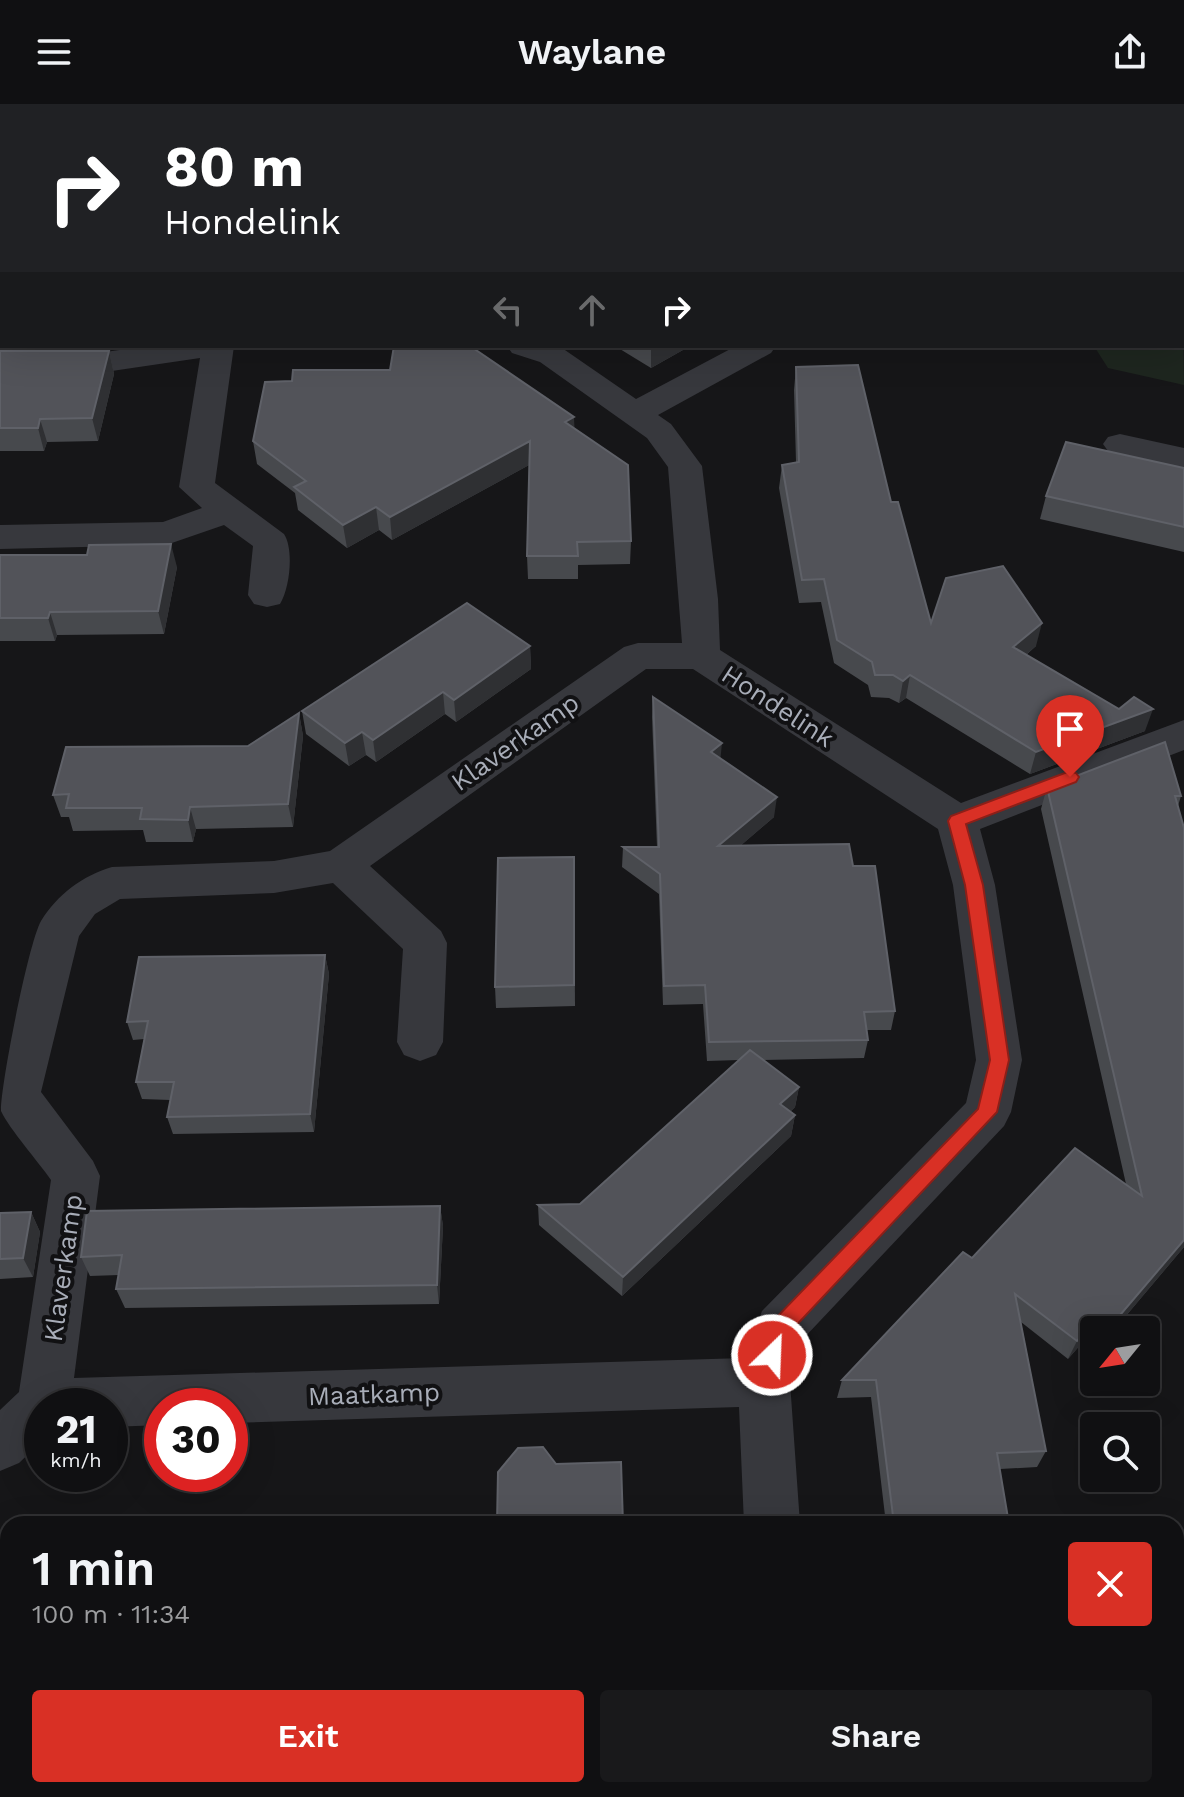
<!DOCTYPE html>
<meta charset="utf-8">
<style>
:root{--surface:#101012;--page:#19191b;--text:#f1f3f6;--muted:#9c9d9f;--line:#303032;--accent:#d93025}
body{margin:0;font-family:"Work Sans",sans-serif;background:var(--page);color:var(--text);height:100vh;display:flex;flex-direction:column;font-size:30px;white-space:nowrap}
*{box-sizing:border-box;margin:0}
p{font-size:26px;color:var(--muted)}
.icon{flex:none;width:44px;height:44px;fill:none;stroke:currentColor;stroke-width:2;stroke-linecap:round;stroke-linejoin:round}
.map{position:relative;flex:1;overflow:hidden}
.drawer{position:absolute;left:0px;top:1412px;width:1184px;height:282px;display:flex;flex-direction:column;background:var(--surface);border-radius:24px 24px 0 0;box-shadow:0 8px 32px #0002,0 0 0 2px var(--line)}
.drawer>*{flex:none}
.hud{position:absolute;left:0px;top:0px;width:1184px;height:244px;box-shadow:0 8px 32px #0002,0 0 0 2px var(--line);background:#202124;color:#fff;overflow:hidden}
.needle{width:52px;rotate:240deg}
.controls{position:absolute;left:1080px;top:1212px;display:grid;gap:16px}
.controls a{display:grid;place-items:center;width:80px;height:80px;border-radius:8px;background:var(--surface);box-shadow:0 8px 32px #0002,0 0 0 2px var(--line);font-size:40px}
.speed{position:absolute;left:24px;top:1284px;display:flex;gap:16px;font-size:40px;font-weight:700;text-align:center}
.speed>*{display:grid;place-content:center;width:104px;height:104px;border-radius:50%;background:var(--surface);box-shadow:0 8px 32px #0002,0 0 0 2px var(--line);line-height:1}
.speed small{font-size:20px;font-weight:400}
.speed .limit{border:12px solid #d22;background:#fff;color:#111}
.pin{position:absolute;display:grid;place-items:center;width:68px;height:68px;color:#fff;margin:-82px -34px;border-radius:50% 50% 50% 0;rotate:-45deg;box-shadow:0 0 8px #0007}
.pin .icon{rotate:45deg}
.me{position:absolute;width:88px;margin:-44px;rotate:24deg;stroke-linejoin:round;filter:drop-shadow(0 0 6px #0008)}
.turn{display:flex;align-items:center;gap:28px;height:168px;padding:0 32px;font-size:36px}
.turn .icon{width:104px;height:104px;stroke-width:2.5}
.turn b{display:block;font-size:56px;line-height:68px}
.lanes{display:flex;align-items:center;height:76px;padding:0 32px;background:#0003;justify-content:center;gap:40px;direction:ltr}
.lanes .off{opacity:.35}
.round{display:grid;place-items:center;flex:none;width:84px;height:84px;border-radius:8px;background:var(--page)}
.head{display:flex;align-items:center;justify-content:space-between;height:136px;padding:0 32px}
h1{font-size:48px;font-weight:600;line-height:60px}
.action{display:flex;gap:16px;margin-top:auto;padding:16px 32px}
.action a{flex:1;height:92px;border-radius:8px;background:var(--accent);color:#fff;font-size:32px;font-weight:600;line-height:92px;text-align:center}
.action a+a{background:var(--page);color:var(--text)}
header{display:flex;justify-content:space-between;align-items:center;height:104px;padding:0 32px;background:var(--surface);font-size:36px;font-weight:600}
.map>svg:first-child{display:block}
</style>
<header><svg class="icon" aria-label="menu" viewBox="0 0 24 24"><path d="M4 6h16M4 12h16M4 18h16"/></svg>Waylane<svg class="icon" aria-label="share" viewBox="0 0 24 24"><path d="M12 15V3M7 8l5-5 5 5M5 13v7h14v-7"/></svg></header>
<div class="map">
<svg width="1184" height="1693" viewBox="0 0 1184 1693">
<rect width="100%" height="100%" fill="#161618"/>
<polygon fill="#1e261f" points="1182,110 1184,281 1108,264 1094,242 1182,242"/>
<polygon fill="#2c353c" points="1176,1592 1184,1592 1183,1693 1054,1693 1053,1686 1176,1686"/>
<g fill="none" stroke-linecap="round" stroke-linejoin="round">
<polygon fill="#2c353c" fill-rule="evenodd" points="2,127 2,135 0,136 0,128"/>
<g fill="#37383d" fill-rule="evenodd">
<polygon points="543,0 571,0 542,2"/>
<path d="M148,242H234L215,379L284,430C294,445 290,484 280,500L267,503L254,500L248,491L253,442L224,421L166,441L0,445V421L163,418L202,404L179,383L200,254L105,268L0,267V247L105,248Z"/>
<path d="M507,242L562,244L636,295L736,242H776L771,249L658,311L671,320L702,362L718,495L720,546L961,699L1184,616V646L980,725L995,781L1022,956L1011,1008L1004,1022L802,1236L790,1278L800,1420H744L739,1303L230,1319V1302H162V1321L110,1323V1302H42V1337L19,1359L0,1367V1306L19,1288L51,1076C38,1057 10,1026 1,1007C0,985 28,840 41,817C58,790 82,772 112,763L274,757L330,747L624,543L638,539H682L668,363L647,334L540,258L512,249ZM646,565H693L938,725L953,781L976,956L966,999L762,1207L745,1254L74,1274L100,1072L93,1057L41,988L79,832L95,810L120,795L274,789L333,779L403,845L397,938L404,951L420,957L436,951L443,938L447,839L441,827L370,762Z"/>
<polygon points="1120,330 1184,344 1184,366 1108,347 1103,340 1108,333"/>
<polygon points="781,1686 844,1686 847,1693 784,1693"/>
</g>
</g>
<g fill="#47494d">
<polygon points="0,0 32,0 31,2 2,2 2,53 0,53"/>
<polygon points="112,0 247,0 246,2 112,2"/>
<polygon points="420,0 521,0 521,2"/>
<rect x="891" y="0" width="285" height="2"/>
<polygon points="0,151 2,151 2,242 121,243 0,244"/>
<polygon points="615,242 690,242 651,264"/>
<polygon points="0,247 109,247 114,270 98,337 47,338 44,347 0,347"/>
<polygon points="796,263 891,398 931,519 1036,542 1026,551 1145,627 1030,670 906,594 899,599 889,594 871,593 868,581 834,559 821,498 799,499 779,384 782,361 796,358 794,286"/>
<polygon points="574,313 574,325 631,437 630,460 578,461 578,475 528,475 527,452 529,361 392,436 379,426 347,444 298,406 295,389 257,360 253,337"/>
<polygon points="1184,364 1184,448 1040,415 1046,392"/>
<polygon points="0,451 177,463 164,530 57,531 55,537 0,537"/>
<polygon points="530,542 531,565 456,618 445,610 376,658 366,651 349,662 306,630 302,607"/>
<polygon points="653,593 721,655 774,713 740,742 853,762 895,907 891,926 867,926 868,936 864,954 763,956 799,983 795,1003 790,1008 795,1011 791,1032 622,1192 539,1121 538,1101 580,1100 739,956 707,957 703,900 663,901 659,790 622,763 623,743 657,743 652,613"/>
<polygon points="299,609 303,632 293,723 196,725 193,738 146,738 143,726 73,727 69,713 61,713 53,691 248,642"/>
<polygon points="1047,683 1181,692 1178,702 1184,724 1184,1143 1114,1226 1094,1226 1094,1237 1088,1232 1068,1255 1021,1218 1046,1347 1037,1363 1000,1365 1009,1420 886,1420 871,1293 837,1294 842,1276 972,1154 1126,1080 1041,705"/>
<polygon points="574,753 575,902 496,904 495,883"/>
<polygon points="325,851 329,870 314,1028 173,1030 167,1013 170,996 142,995 136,978 144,935 133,936 127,918"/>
<polygon points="440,1102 443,1122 439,1200 125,1204 116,1185 119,1171 90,1172 81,1153"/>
<polygon points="31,1108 40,1128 33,1173 0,1175 0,1109"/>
<rect x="0" y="1479" width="8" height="168"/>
</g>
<g fill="#2f3033">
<polygon points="17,0 32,0 31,2 16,2"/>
<polygon points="651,242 690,242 651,264"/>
<polygon points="109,247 114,270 98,337 92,314"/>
<polygon points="574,313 575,336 565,318"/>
<polygon points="40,315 47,338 44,347 38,324"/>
<polygon points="530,337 531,360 392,436 390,413"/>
<polygon points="376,403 379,426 347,444 343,421"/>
<polygon points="171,440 177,463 164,530 158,507"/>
<polygon points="50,508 57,531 55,537 48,514"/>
<polygon points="1042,519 1036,542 1008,566 1013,543"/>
<polygon points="530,542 531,565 456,618 454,596"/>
<polygon points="910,571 906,594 899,599 903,577"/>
<polygon points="443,588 445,610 376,658 373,636"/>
<polygon points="1153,605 1145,627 1030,670 1036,648"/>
<polygon points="299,609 303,632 293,723 288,700"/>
<polygon points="362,628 366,651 349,662 345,639"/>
<polygon points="722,639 720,659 711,648"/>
<polygon points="777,693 774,713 717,762 718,742"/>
<polygon points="190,703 196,725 193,738 188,716"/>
<polygon points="325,851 329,870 314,1028 310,1010"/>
<polygon points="799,983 795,1003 777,1021 780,1000"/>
<polygon points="795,1011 791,1032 622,1192 623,1173"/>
<polygon points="440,1102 443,1122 439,1200 437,1181"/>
<polygon points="31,1108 40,1128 33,1173 23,1154"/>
<polygon points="1184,1136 1184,1143 1114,1226 1108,1226"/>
<polygon points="1097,1214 1088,1232 1068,1255 1077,1237"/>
</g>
<g fill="#525359" stroke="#5f6168" stroke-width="2">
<polygon points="0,0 17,0 16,2 2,2 2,29 0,33"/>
<polygon points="563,0 679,0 680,2 563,2"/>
<polygon points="898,0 1169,0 1169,2 1082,1 1082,2 898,2"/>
<rect x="0" y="151" width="2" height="70"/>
<polygon points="394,242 470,242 574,313 565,318 628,361 631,437 577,438 578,452 527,452 530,337 390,413 376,403 343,421 294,383 306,377 253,337 265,278 292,277 293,266 390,266"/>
<polygon points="0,247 109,247 92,314 40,315 38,324 0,324"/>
<polygon points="858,261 891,398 898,398 931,519 946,474 1003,462 1042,519 1013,543 1119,605 1134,593 1153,605 1036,648 910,571 903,577 893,571 875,571 872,558 837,536 824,475 802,476 782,361 799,358 796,263"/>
<polygon points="1066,338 1184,364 1184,423 1046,392"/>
<polygon points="171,440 158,507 50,508 48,514 0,514 0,451 87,451 89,441"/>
<polygon points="467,499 530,542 454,596 443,588 373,636 362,628 345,639 302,607"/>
<polygon points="653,593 722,639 711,648 777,693 718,742 849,740 853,762 875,762 895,907 864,908 868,936 709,938 705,881 664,882 660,770 623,743 659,743"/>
<polygon points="299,609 288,700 190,703 188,716 140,715 142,704 66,704 69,690 53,691 66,643 248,642"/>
<polygon points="1165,638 1181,692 1175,692 1184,724 1184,1136 1109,1224 1097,1214 1077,1237 1015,1190 1046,1347 997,1349 1009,1420 894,1420 876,1276 842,1276 963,1148 972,1154 1075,1044 1142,1092 1047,683"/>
<polygon points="574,753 574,881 495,883 498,754"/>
<polygon points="325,851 310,1010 167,1013 174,978 136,978 148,917 127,918 139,853"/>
<polygon points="750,946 799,983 780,1000 795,1011 623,1173 538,1101 580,1100"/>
<polygon points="440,1102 437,1181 116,1185 122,1151 81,1153 87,1107"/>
<polygon points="31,1108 23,1154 0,1155 0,1109"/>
<polygon points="543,1343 556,1360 621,1358 623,1420 497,1420 498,1368 518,1344"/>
<polygon points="199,1417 210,1417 221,1420 189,1420"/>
<rect x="0" y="1479" width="8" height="155"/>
</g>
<polygon fill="#d93025" stroke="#8d1f18" stroke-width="2" points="1070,667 1076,669 1079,673 1076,678 966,720 983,781 1009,956 997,1008 789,1229 780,1258 772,1261 765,1258 761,1251 773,1217 978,1005 990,956 965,781 948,717 951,712"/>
<g text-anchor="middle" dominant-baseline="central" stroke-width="8" stroke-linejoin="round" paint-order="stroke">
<g font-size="26" fill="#a8adb8" stroke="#111113">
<text transform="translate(778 602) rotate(33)">Hondelink</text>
<text transform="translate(515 638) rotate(-35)">Klaverkamp</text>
<text transform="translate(63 1164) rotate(-82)">Klaverkamp</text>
<text transform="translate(374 1290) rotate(-2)">Maatkamp</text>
</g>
</g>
</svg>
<div class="controls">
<a><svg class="needle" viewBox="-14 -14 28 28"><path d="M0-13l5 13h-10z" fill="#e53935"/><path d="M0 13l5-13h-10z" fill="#9c9d9f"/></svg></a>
<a><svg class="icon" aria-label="search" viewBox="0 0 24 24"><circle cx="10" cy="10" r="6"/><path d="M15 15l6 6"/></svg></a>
</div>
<div class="speed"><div>21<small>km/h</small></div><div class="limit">30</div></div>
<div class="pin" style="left:1070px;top:673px;background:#d93025"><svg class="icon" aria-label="arrive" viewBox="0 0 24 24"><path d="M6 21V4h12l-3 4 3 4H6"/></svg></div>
<svg class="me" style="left:772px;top:1251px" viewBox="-20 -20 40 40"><circle r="17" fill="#d93025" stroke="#fff" stroke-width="3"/><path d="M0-11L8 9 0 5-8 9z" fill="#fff"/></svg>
<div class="hud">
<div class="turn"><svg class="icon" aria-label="right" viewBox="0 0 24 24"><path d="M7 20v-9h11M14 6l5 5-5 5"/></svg><div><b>80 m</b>Hondelink</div></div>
<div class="lanes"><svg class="icon off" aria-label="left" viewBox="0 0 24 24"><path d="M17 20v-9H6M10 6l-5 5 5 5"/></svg><svg class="icon off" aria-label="ahead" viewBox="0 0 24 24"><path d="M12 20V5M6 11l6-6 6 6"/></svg><svg class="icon" aria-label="right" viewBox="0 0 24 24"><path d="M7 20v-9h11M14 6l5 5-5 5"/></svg></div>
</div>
<section class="drawer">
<div class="head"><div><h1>1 min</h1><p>100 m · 11:34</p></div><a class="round" style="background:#d93025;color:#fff"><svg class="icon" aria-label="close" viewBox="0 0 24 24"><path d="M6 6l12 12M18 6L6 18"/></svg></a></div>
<div class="action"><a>Exit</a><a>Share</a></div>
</section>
</div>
